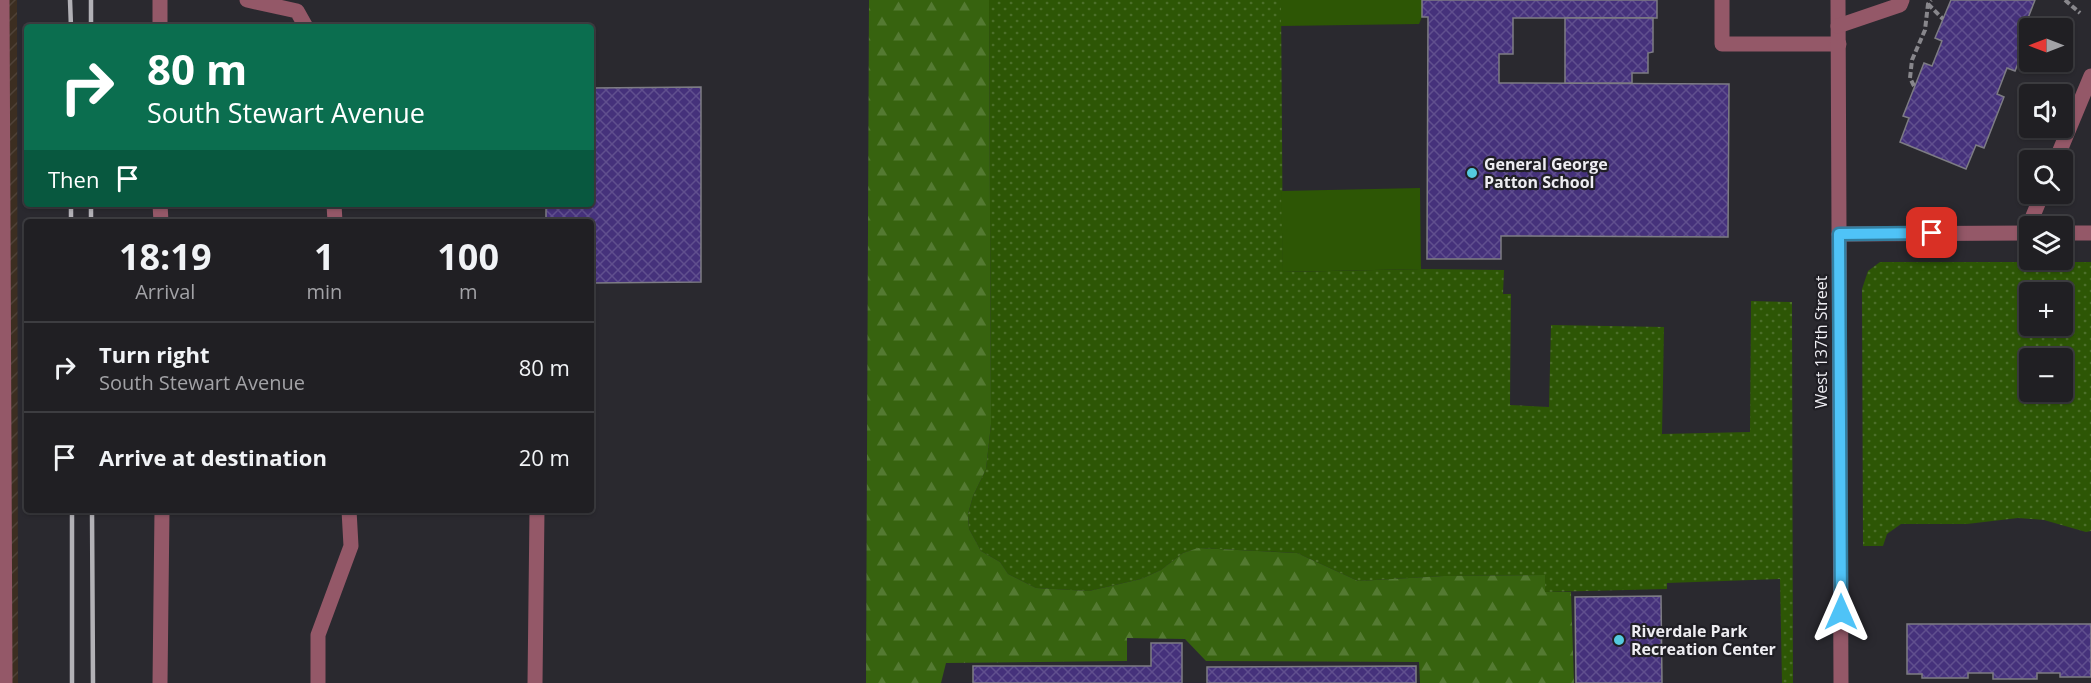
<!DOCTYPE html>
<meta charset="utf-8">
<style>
:root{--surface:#201f23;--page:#2d2c30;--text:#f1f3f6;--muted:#a2a2a6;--line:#3d3d41}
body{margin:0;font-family:"Open Sans",sans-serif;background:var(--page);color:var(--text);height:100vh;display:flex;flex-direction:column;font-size:22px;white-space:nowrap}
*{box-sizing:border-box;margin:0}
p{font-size:20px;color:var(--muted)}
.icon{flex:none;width:33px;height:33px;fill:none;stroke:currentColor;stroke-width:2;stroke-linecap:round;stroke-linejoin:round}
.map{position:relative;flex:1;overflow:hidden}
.details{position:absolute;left:24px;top:219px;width:570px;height:294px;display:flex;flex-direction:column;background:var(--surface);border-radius:6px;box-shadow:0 2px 4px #0004,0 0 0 2px var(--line)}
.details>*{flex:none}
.guide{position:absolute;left:24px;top:24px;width:570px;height:183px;border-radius:6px;box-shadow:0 2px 4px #0004,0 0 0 2px var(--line);background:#0b6e4f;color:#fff;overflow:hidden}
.needle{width:39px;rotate:270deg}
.tools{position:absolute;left:2019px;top:18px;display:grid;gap:12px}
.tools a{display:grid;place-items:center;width:54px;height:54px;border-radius:6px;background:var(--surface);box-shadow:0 2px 4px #0004,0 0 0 2px var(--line);font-size:30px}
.pin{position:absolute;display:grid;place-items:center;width:51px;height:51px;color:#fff;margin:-26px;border-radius:12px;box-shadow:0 3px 9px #0006}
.me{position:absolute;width:66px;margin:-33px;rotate:0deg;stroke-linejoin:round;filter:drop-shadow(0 0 4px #0008)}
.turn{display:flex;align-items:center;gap:21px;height:126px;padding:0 24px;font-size:27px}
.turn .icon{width:78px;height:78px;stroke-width:2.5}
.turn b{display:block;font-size:42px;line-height:51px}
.then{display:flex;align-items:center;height:57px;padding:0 24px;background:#0003;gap:12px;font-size:22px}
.eta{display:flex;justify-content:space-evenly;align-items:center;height:102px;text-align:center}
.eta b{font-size:36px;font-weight:700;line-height:42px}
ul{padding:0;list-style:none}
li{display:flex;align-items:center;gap:18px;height:90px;padding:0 24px;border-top:2px solid var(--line)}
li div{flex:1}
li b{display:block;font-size:22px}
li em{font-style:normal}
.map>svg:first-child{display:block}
</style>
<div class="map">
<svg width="2091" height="683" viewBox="0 0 2091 683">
<defs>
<pattern id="industrial-furrows" width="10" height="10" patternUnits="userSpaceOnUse" patternTransform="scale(1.5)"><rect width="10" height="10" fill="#3c2e21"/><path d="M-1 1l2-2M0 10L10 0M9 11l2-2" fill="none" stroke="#4f4237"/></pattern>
<pattern id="grass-dots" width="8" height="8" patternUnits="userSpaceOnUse" patternTransform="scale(1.5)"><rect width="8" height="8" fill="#2d5605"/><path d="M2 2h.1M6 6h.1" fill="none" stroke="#4c6f2a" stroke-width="1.8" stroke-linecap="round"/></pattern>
<pattern id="forest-firs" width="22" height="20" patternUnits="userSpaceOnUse" patternTransform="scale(1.5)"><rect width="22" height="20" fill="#37630f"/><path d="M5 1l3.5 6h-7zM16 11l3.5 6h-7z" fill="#547a32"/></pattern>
<pattern id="building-cross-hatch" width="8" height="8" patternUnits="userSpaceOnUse" patternTransform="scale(1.5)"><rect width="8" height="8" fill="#45317b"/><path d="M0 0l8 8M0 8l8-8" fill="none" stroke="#604f8e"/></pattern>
</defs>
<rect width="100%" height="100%" fill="#2a292f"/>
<polygon fill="url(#industrial-furrows)" points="0,0 17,0 18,683 0,683"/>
<g fill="url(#grass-dots)" fill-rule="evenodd">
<polygon points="989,0 1281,0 1283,272 1421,269 1504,270 1503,294 1511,294 1510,405 1549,407 1551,325 1664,327 1662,434 1750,432 1751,301 1792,302 1793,683 1782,683 1780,579 1667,583 1667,589 1545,592 1545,575 1444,576 1358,581 1297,553 1199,548 1183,553 1161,570 1141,579 1089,591 1036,588 1008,574 1000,562 981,551 969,529 968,514 973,496 986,469 991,424"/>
<path d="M1880,262H2091V531L2086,532L2044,520L2018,518L1967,524H1901L1887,534L1883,546H1863L1862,289L1868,271ZM2030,292H2062V326H2030ZM2030,358H2062V392H2030Z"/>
</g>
<polygon fill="url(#forest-firs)" points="869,0 989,0 991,424 986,469 973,496 968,514 969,529 981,551 1000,562 1008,574 1036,588 1089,591 1141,579 1161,570 1183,553 1198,548 1297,553 1358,581 1444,576 1545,575 1545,592 1571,592 1574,683 1420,683 1419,662 1206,661 1185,639 1127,638 1127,661 946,663 941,683 866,683"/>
<g fill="#2d5605">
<polygon points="1281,0 1422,0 1422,17 1419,24 1281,26"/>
<polygon points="1420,188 1421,269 1283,272 1281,191"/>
</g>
<g fill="url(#building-cross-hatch)" stroke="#7d7c84" stroke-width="1.5">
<polygon points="1422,0 1657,0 1657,18 1513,18 1513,54 1499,54 1499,83 1729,84 1728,237 1501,236 1501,259 1427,259 1428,17 1422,17"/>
<polygon points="1951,0 2035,0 2028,18 2035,20 2031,28 2030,28 2030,33 2015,71 2007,68 1997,94 2004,97 1984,148 1976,145 1966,169 1900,142 1909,118 1903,116 1924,63 1932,66 1942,41 1935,38"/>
<polygon points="1565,18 1653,18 1653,52 1648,53 1648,73 1632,73 1632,83 1565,83"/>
<polygon points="701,87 701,282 591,283 591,222 546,222 546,204 591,204 591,88"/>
<polygon points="1661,596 1662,683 1576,683 1575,597"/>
<polygon points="1907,624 2091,624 2091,677 2060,677 2060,673 2037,673 2037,679 1993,679 1993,673 1968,673 1968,678 1922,678 1922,674 1907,674"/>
<polygon points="1151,643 1182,643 1182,683 973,683 973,666 1151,666"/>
<polygon points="1416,666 1416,683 1207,683 1207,667"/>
</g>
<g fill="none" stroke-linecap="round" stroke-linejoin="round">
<g stroke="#88878c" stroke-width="4" stroke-dasharray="6 3" stroke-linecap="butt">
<polyline points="2065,0 2080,13"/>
<polyline points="1928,4 1943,19"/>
<polyline points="1914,86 1910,78 1912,60 1925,30 1928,4 1931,0"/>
</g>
<g stroke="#945868" stroke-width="15">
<polyline points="2,0 5,683"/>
<polyline points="247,0 297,11 306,27"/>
<polyline points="1722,0 1722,44 1839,44"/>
<polyline points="1838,0 1841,683"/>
<polyline points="1838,26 1900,5 1902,0"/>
<polyline points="160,27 160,0"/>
<polyline points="2056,160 2091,76"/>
<polyline points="160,204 161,222"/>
<polyline points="334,204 335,222"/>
<polyline points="2026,233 2042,194"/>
<polyline points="2062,233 2091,233"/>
<polyline points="1839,234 2030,233"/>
<polyline points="160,683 162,510"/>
<polyline points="318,683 318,635 351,546 349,510"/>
<polyline points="535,683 537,510"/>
</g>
<g stroke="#b2b1b6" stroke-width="4.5">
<polyline points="70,0 71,27"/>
<polyline points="91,0 91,27"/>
<polyline points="71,204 71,222"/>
<polyline points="91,204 91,222"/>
<polyline points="72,510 72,683"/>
<polyline points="92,510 93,683"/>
</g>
</g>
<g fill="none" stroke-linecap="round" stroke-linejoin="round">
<g stroke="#337fa1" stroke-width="15">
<polyline id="route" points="1841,612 1839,234 1932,233"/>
</g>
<use href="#route" stroke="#4fc3f7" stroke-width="10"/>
</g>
<g fill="#54cade" stroke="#201f25" stroke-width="2">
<circle cx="1472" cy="173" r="6"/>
<circle cx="1619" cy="640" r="6"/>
</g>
<g text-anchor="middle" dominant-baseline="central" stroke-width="4.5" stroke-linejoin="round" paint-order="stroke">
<g font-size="16" font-weight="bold" fill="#eeedf2" stroke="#201f25" text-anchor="start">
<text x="1484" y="164">General George<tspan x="1484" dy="18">Patton School</tspan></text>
<text x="1631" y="631">Riverdale Park<tspan x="1631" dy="18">Recreation Center</tspan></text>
</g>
<g font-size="16" fill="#eeedf2" stroke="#201f25">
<text transform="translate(1821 342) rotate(-90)">West 137th Street</text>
</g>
</g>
</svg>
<div class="tools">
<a><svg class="needle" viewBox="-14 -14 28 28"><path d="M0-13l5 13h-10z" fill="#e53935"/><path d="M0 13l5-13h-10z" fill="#a2a2a6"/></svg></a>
<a><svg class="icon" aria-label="sound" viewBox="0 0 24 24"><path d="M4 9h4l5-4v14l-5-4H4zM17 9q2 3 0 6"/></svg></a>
<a><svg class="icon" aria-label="search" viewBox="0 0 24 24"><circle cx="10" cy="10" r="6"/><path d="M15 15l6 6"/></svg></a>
<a><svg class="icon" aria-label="layers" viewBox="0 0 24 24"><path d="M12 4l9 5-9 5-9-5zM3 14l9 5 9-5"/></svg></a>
<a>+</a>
<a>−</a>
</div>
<div class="pin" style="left:1932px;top:233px;background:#d93025"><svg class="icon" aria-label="arrive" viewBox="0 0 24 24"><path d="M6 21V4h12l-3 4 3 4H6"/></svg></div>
<svg class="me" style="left:1841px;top:612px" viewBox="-20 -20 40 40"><path d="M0-17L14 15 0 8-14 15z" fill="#4fc3f7" stroke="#fff" stroke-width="4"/></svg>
<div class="guide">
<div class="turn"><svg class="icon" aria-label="right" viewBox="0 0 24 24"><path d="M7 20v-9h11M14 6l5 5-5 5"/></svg><div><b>80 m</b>South Stewart Avenue</div></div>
<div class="then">Then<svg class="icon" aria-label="arrive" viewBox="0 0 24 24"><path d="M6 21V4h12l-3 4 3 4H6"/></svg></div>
</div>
<section class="details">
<div class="eta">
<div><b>18:19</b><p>Arrival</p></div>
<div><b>1</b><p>min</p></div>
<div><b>100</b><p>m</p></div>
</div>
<ul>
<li><svg class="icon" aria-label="right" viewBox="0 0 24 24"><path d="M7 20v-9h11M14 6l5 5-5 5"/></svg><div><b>Turn right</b><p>South Stewart Avenue</p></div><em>80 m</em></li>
<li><svg class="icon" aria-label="arrive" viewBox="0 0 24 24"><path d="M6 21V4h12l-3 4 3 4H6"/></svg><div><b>Arrive at destination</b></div><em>20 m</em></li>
</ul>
</section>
</div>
